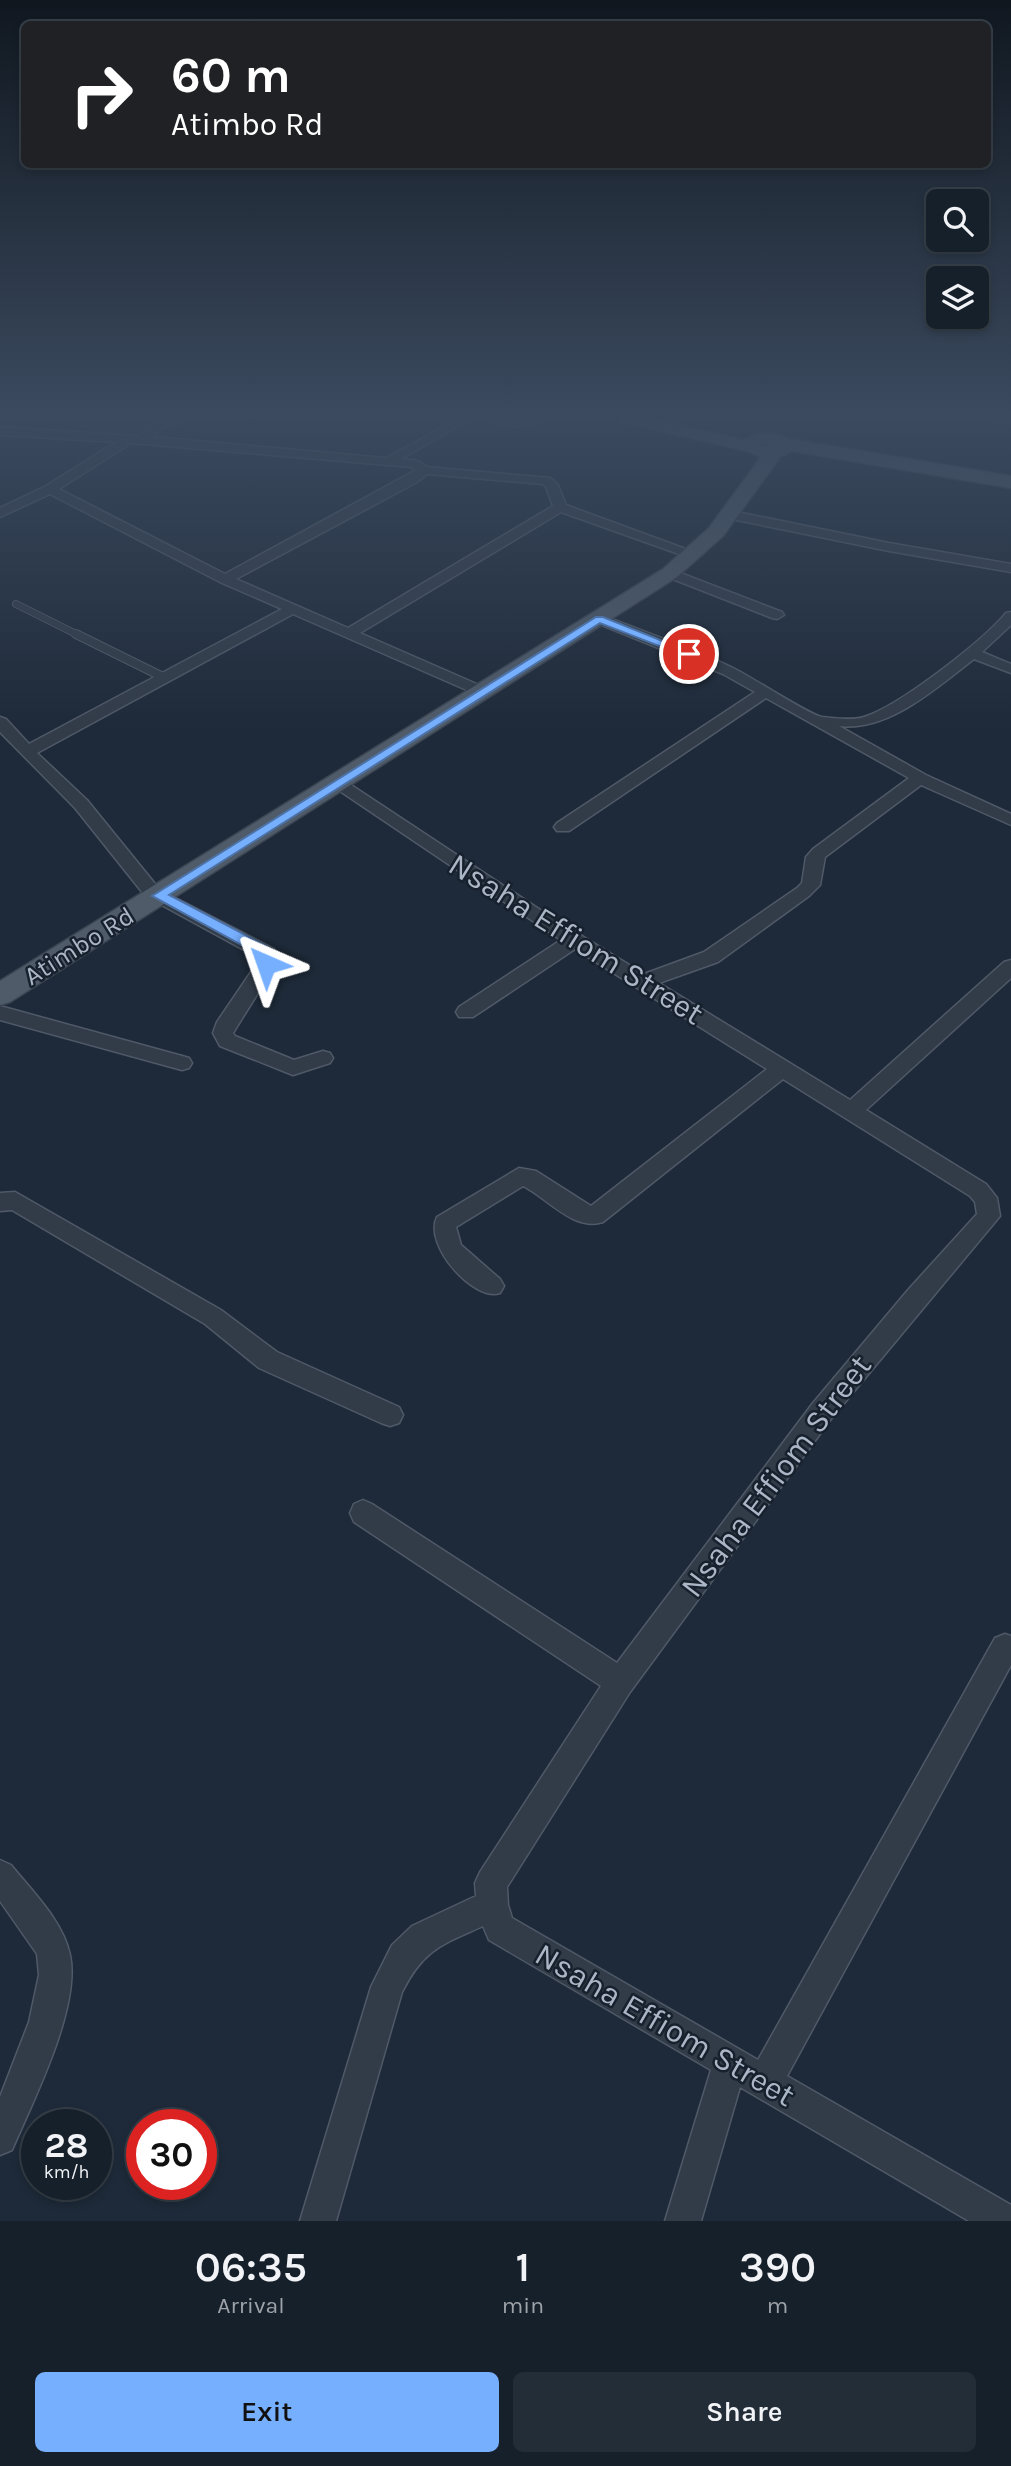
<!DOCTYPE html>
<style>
:root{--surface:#16202b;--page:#232d37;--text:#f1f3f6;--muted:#9ea3a9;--line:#353e47;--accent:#77afff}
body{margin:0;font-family:Karla,sans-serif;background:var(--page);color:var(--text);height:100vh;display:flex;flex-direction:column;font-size:26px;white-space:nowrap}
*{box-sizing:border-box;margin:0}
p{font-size:23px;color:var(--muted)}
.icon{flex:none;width:38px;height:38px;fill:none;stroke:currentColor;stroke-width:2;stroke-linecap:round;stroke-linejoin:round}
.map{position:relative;height:2221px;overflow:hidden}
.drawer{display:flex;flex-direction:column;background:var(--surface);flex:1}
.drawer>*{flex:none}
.top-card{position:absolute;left:21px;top:21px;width:970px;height:147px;border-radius:10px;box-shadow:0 4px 10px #0003,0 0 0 2px var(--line);background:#202124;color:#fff;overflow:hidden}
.fabs{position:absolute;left:926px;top:189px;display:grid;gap:14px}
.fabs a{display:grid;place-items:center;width:63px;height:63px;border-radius:10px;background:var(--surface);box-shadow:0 4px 10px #0003,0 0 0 2px var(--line);font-size:35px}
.speed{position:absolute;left:21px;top:2109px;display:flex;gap:14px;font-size:35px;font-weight:700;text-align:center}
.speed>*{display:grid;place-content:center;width:91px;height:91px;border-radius:50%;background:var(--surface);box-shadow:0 4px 10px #0003,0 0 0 2px var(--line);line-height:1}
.speed small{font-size:18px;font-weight:400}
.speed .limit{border:10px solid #d22;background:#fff;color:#111}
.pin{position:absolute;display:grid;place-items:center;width:60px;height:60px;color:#fff;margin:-30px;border:4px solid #fff;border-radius:50%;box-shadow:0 2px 7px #0007}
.me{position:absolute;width:77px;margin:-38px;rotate:317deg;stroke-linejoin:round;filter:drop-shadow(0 0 5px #0008)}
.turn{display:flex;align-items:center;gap:24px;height:147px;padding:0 35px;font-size:32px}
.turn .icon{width:91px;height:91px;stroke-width:2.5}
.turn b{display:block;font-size:49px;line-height:60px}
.eta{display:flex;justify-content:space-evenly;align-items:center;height:119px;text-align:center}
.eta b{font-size:42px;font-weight:600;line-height:49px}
.action{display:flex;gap:14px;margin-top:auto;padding:14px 35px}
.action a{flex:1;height:80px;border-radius:10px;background:var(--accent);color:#111;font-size:28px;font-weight:600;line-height:80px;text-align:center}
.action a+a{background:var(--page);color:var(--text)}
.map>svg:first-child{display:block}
</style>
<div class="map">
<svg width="1011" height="2221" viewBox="0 0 1011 2221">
<rect width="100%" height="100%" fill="#1e2a39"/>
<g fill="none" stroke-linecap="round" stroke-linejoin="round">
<g stroke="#4f5967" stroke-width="8">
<polyline id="service-far1" points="16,604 80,636"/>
</g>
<g stroke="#4f5967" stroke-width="10">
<polyline id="service" points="76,634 165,678"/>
</g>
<g stroke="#4f5967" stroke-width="3">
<g id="minor">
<path d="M176,418H194L164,427L152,437L386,458L460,418H473L401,459L418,461L427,467L550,478L558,485L566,505L702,555L695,559L690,558L561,512L360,633L488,689L491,692L488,695H478L293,614L37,753L87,800L160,890L274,949L276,954V964L233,1033L235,1036L294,1060L323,1051L330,1053L333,1058L330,1063L293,1075L220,1046L213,1033L217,1022L257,963V957L158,903L150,902L75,808L0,732V717L6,719L29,744L282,609L220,582L50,494L0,517V508L46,486L116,442L0,435V427L138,436L156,423ZM131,443L411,467L416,470L225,574L59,489ZM427,474L543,484L546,487L553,506L348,628L236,579L417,482Z"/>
<path d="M487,418H545C531,429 502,428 487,418Z"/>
<polygon points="997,418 1011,418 1011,423 999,420"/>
<polygon points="732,511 889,543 1011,564 1011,572 889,551 727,518 726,515"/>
<polygon points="670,569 782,612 784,615 777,619 772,618 665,576 665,570"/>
<path d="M1011,612V625L982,652L1011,664V673L974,659C937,687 889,732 839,726L926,775L1011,814V825L921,785L825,857L820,885L809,896L718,962L659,983L850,1100L1004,962L1011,960V978L866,1110L986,1184L997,1198L1000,1216L831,1419L630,1692L507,1887L508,1905L512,1918L758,2060L995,1638L1005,1634L1011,1636V1665L787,2076L1011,2205V2221H969L740,2087L701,2221H665L711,2070L489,1940L483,1926C441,1945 424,1949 402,1992L336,2221H300L371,1987L392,1945L412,1926L476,1896L475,1883L480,1872L601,1686L354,1522L350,1513L354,1504L363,1500L372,1504L617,1663L813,1403L908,1290L977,1214L975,1202L970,1196L783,1079L603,1222C574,1232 546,1197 523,1186L456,1227L461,1245L500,1279L504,1286L500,1293C474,1302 423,1245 437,1217L519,1168L536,1171L591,1206L767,1069L575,949L473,1017H459L456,1012L459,1007L561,940L328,783L336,778L342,779L551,917L644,974L704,952L797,888L802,883L806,857L813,849L909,778L766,698L569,831H557L554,827L557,823L755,692L723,674L594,622V616H604C647,633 692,648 733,668C750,676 809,715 822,717C834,718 853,721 864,717C898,707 983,641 1006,613Z"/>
<polygon points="0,1006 182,1056 189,1058 192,1063 189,1068 182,1070 0,1020"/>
<polygon points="15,1192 221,1310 277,1352 399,1407 403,1415 399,1423 390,1426 381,1423 259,1368 205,1324 12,1210 0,1211 0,1193"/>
<path d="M0,1860L11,1865C32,1891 63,1921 70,1955C81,2007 33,2101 12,2150L0,2155V2097L29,2022L39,1975L37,1954L0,1901Z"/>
</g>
</g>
<g stroke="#3b4552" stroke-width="3">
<path id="primary" d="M620,418H649L744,440C758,430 774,432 789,439L1011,476V488L792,451L780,457L723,536L677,577L10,1002L0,1005V981L663,569L709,528L761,457L747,451L623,422ZM763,443L775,447L760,445Z"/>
</g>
<use href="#service-far1" stroke="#323c49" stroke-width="6"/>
<use href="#service" stroke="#323c49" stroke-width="8"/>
<use href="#minor" fill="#323c49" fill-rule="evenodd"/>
<use href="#primary" fill="#4f5b69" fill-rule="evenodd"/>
</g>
<linearGradient id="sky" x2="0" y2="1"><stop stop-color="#10171f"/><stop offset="0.57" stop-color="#3b4a5f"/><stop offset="1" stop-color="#3b4a5f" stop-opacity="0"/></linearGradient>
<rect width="1011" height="728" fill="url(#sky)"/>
<polygon fill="#77afff" stroke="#4d72a6" stroke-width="2" points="596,617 603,617 695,654 685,656 600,623 169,895 268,947 274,954 271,967 261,967 258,954 152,896"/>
<g text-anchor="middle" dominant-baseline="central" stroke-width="5" stroke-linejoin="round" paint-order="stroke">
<g font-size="26" fill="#abb6c6" stroke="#17212d">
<text transform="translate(79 946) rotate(-32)">Atimbo Rd</text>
</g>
<g font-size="32" fill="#abb6c6" stroke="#17212d">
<text transform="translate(576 939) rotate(32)">Nsaha Effiom Street</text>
<text transform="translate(776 1476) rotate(-53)">Nsaha Effiom Street</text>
<text transform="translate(665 2025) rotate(30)">Nsaha Effiom Street</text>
</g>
</g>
</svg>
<div class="fabs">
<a><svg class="icon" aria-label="search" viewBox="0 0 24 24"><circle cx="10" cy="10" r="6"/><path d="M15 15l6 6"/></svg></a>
<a><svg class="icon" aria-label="layers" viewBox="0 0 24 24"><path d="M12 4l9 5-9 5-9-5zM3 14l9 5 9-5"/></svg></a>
</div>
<div class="speed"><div>28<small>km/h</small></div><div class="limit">30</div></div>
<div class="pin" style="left:689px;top:654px;background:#d93025"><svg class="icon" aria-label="arrive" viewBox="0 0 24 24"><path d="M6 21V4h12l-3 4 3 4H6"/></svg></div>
<svg class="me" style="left:266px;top:964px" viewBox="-20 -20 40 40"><path d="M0-17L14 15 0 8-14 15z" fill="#77afff" stroke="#fff" stroke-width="4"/></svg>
<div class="top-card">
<div class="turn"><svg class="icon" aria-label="right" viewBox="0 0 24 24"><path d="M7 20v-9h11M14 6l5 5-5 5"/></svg><div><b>60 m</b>Atimbo Rd</div></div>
</div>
</div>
<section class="drawer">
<div class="eta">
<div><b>06:35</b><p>Arrival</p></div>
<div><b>1</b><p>min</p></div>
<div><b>390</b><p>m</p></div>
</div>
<div class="action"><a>Exit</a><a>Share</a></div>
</section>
